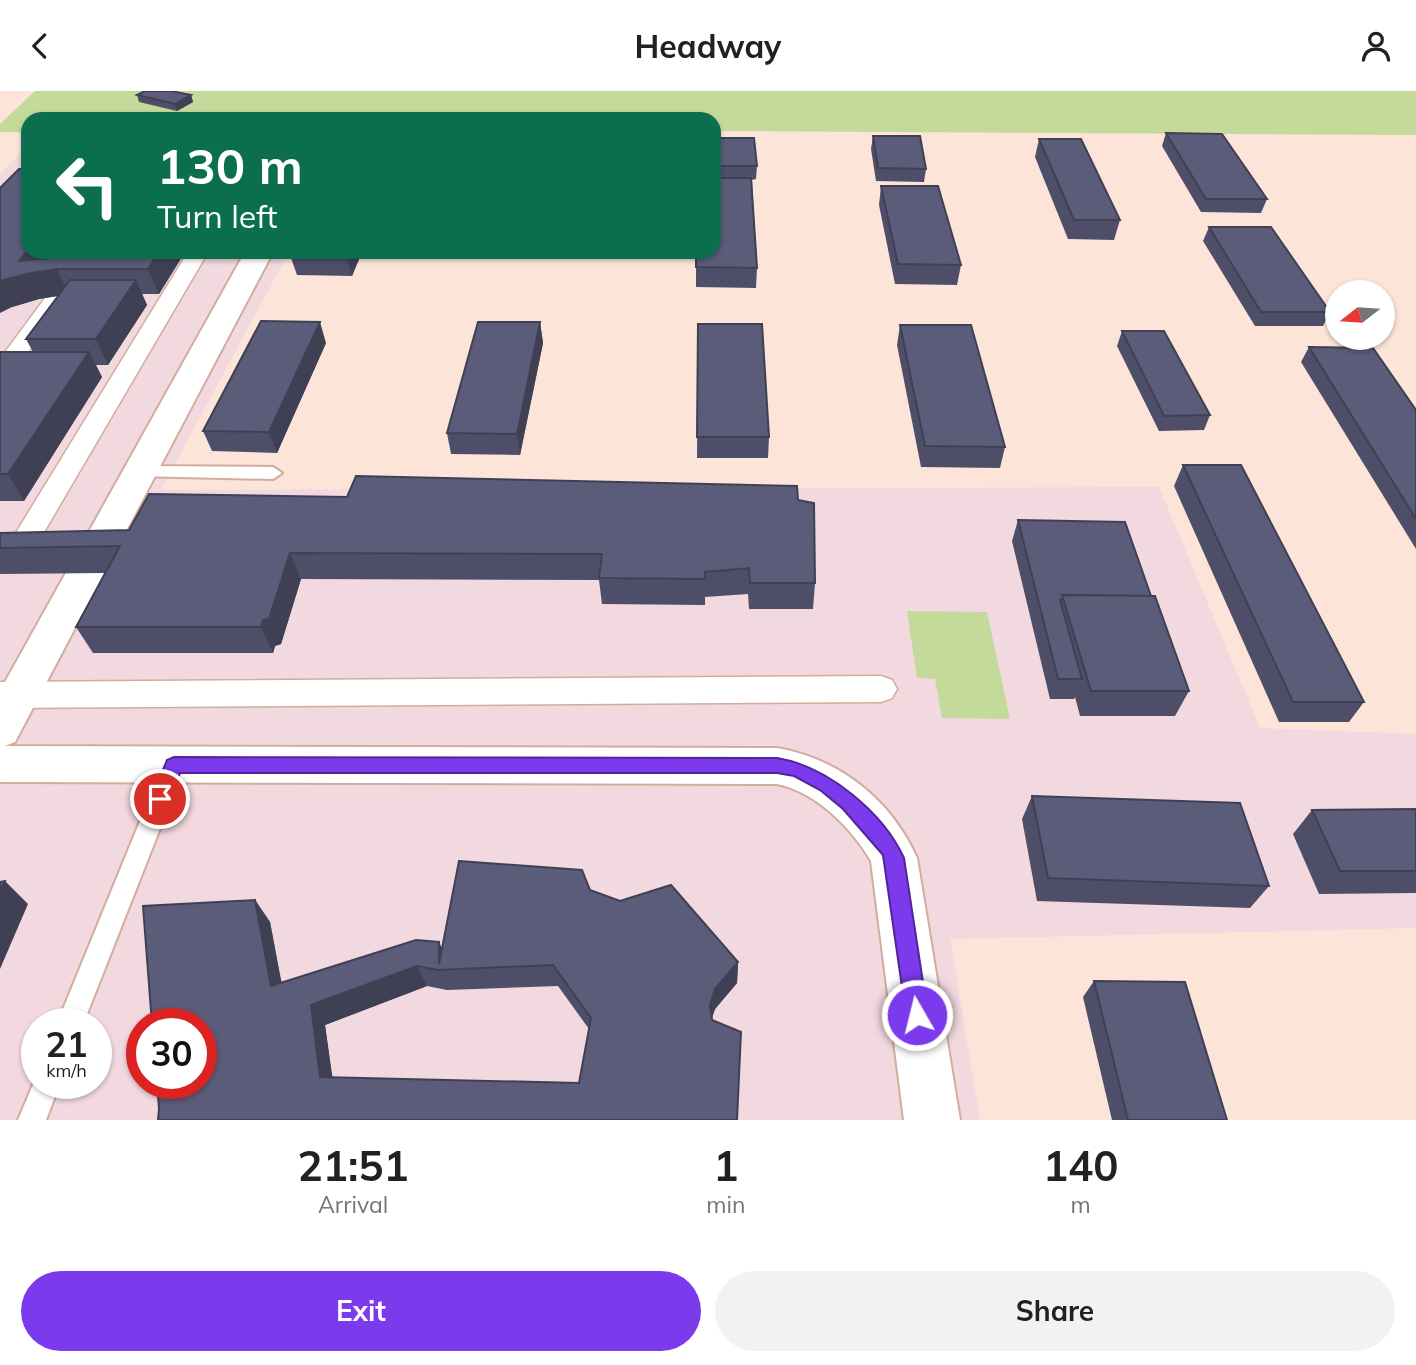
<!DOCTYPE html>
<style>
:root{--surface:#fff;--page:#f2f2f2;--text:#202124;--muted:#757577;--accent:#7c3aed}
body{margin:0;font-family:Mulish,sans-serif;background:var(--page);color:var(--text);height:100vh;display:flex;flex-direction:column;font-size:26px;white-space:nowrap}
*{box-sizing:border-box;margin:0}
p{font-size:23px;color:var(--muted)}
.icon{flex:none;width:38px;height:38px;fill:none;stroke:currentColor;stroke-width:2;stroke-linecap:round;stroke-linejoin:round}
.map{position:relative;height:1029px;overflow:hidden}
.sheet{display:flex;flex-direction:column;background:var(--surface);flex:1}
.sheet>*{flex:none}
.guide{position:absolute;left:21px;top:21px;width:700px;height:147px;border-radius:21px;box-shadow:0 2px 5px #0004;background:#0b6e4f;color:#fff;overflow:hidden}
.needle{width:46px;rotate:253deg}
.tools{position:absolute;left:1325px;top:189px;display:grid;gap:14px}
.tools a{display:grid;place-items:center;width:70px;height:70px;border-radius:50%;background:var(--surface);box-shadow:0 2px 5px #0004;font-size:35px}
.speed{position:absolute;left:21px;top:917px;display:flex;gap:14px;font-size:35px;font-weight:700;text-align:center}
.speed>*{display:grid;place-content:center;width:91px;height:91px;border-radius:50%;background:var(--surface);box-shadow:0 2px 5px #0004;line-height:1}
.speed small{font-size:18px;font-weight:400}
.speed .limit{border:10px solid #d22;background:#fff;color:#111}
.pin{position:absolute;display:grid;place-items:center;width:60px;height:60px;color:#fff;margin:-30px;border:4px solid #fff;border-radius:50%;box-shadow:0 2px 7px #0007}
.me{position:absolute;width:77px;margin:-38px;rotate:352deg;stroke-linejoin:round;filter:drop-shadow(0 0 5px #0008)}
.turn{display:flex;align-items:center;gap:24px;height:147px;padding:0 21px;font-size:32px}
.turn .icon{width:91px;height:91px;stroke-width:2.5}
.turn b{display:block;font-size:49px;line-height:60px}
.eta{display:flex;justify-content:space-evenly;align-items:center;height:119px;text-align:center}
.eta b{font-size:42px;font-weight:700;line-height:49px}
.button{display:flex;gap:14px;margin-top:auto;padding:14px 21px}
.button a{flex:1;height:80px;border-radius:42px;background:var(--accent);color:#fff;font-size:28px;font-weight:700;line-height:80px;text-align:center}
.button a+a{background:var(--page);color:var(--text)}
header{display:flex;justify-content:space-between;align-items:center;height:91px;padding:0 21px;background:var(--surface);font-size:32px;font-weight:700}
.map>svg:first-child{display:block}
</style>
<header><svg class="icon" aria-label="back" viewBox="0 0 24 24"><path d="M15 5l-7 7 7 7"/></svg>Headway<svg class="icon" aria-label="person" viewBox="0 0 24 24"><circle cx="12" cy="8" r="4"/><path d="M4 21q1-7 8-7t8 7"/></svg></header>
<div class="map">
<svg width="1416" height="1029" viewBox="0 0 1416 1029">
<rect width="100%" height="100%" fill="#fce4d9"/>
<path fill="#f2d8df" fill-rule="evenodd" d="M28,55V161H289L161,399L1159,396L1260,637L1416,643V837L950,848L980,1029H0V84ZM37,933H96V992H37ZM142,933H201V992H142Z"/>
<g fill="#c4da9b">
<polygon points="35,0 1416,0 1416,44 714,40 714,28 28,28 28,41 0,41 0,33"/>
<polygon points="907,520 987,521 1010,628 942,627 935,588 917,587"/>
</g>
<g fill="none" stroke-linecap="round" stroke-linejoin="round">
<g stroke="#d1ad9b" stroke-width="4">
<g id="service">
<polygon points="140,375 273,376 282,382 273,388 134,385 131,381"/>
<polygon points="174,665 182,667 185,674 83,933 57,933 163,674 166,667"/>
<polygon points="37,984 37,992 60,992 46,1029 18,1029"/>
</g>
</g>
<g stroke="#d1ad9b" stroke-width="3">
<g id="pedestrian">
<polygon points="79,161 100,161 8,289 0,291 0,268"/>
<polygon points="188,161 208,161 30,465 20,468 10,465 6,458"/>
<polygon points="881,585 892,589 897,598 892,607 881,611 0,617 0,591"/>
</g>
</g>
<g stroke="#d1ad9b" stroke-width="4">
<path id="minor" d="M245,161H273L15,651L5,655L777,657C840,668 891,709 917,767L960,1029H904L871,770C851,736 816,701 777,693L0,691V600Z"/>
</g>
<use href="#service" fill="#fff" fill-rule="evenodd"/>
<use href="#pedestrian" fill="#fff" fill-rule="evenodd"/>
<use href="#minor" fill="#fff" fill-rule="evenodd"/>
</g>
<g fill="#4e4e69" fill-rule="evenodd">
<polygon points="137,4 191,4 193,11 177,20 139,11"/>
<polygon points="1166,42 1267,108 1261,122 1201,121 1162,55"/>
<polygon points="873,45 926,78 924,91 876,90 871,58"/>
<polygon points="714,47 757,75 756,88 752,89 757,177 756,197 696,196 696,161 714,161"/>
<polygon points="1039,48 1120,129 1114,149 1068,148 1035,66"/>
<polygon points="881,95 961,174 957,194 895,193 879,114"/>
<polygon points="1209,136 1330,221 1323,235 1255,235 1203,150"/>
<polygon points="185,161 159,203 142,203 147,214 108,274 96,274 102,286 24,410 0,410 0,261 33,261 26,248 58,205 39,208 12,216 53,167"/>
<polygon points="292,161 362,161 352,185 297,184 290,164"/>
<polygon points="540,231 543,252 520,364 451,363 447,342"/>
<polygon points="698,233 769,346 768,367 697,367"/>
<polygon points="900,234 1005,356 1000,377 921,376 897,254"/>
<polygon points="1122,240 1210,324 1204,339 1159,340 1117,255"/>
<polygon points="326,252 277,362 212,360 203,340"/>
<polygon points="1309,256 1416,319 1416,458 1301,271"/>
<polygon points="1183,374 1364,611 1349,631 1279,631 1174,395"/>
<polygon points="347,406 798,409 815,492 813,518 749,518 748,503 705,506 705,514 602,513 599,489 301,488 281,553 275,555 273,562 93,562 76,536 105,482 0,483 0,442 129,439"/>
<polygon points="1018,429 1151,505 1189,600 1175,625 1080,625 1075,606 1074,608 1050,608 1012,450"/>
<polygon points="1032,705 1269,795 1250,817 1037,810 1022,728"/>
<polygon points="1416,718 1416,802 1319,803 1293,743 1312,719"/>
<path d="M590,799L738,871L737,892L715,918L712,927L737,1029L159,1018L255,809L270,831L281,891L439,851L442,858ZM427,895L447,899L558,895L589,938L579,992L332,987L325,934Z"/>
<polygon points="1094,890 1227,1029 1112,1029 1083,906"/>
</g>
<g fill="#404055">
<polygon points="191,4 193,11 177,20 175,13"/>
<polygon points="28,159 28,161 58,161 43,180 57,178 69,203 39,208 12,216 0,222 0,190 19,170"/>
<polygon points="159,161 185,161 159,203 148,178"/>
<polygon points="348,161 362,161 352,185 347,165"/>
<polygon points="136,189 147,214 108,274 96,248"/>
<polygon points="320,231 326,252 277,362 269,341"/>
<polygon points="540,231 543,252 520,364 517,343"/>
<polygon points="89,261 102,286 24,410 8,383"/>
<polygon points="290,462 301,488 281,553 275,555 273,562 261,536"/>
<polygon points="5,790 28,813 0,878 0,801"/>
<polygon points="255,809 270,831 286,915 271,895"/>
<polygon points="439,851 448,872 439,873"/>
<polygon points="738,871 737,892 715,918 709,934 710,914 715,898"/>
<polygon points="417,875 427,895 325,934 335,1004 320,986 311,914"/>
</g>
<g fill="#5b5b7a" stroke="#404055" stroke-width="2" fill-rule="evenodd">
<polygon points="145,0 171,0 191,4 175,13 137,4"/>
<polygon points="1166,42 1222,43 1267,108 1206,108"/>
<polygon points="873,45 920,45 926,78 878,77"/>
<polygon points="714,47 754,47 757,75 714,75"/>
<polygon points="1039,48 1081,48 1120,129 1074,129"/>
<polygon points="19,78 28,78 28,159 19,170 89,163 91,161 159,161 148,178 57,178 26,183 0,190 0,97"/>
<polygon points="714,87 751,87 757,177 696,176 696,161 714,161"/>
<polygon points="881,95 938,95 961,174 898,173"/>
<polygon points="1209,136 1271,136 1330,221 1261,221"/>
<polygon points="292,161 348,161 347,165 290,164"/>
<polygon points="70,189 136,189 96,248 26,248"/>
<polygon points="261,230 320,231 269,341 203,340"/>
<polygon points="478,231 540,231 517,343 447,342"/>
<polygon points="698,233 762,233 769,346 697,346"/>
<polygon points="900,234 971,234 1005,356 925,355"/>
<polygon points="1122,240 1164,240 1210,324 1164,325"/>
<polygon points="1309,256 1373,257 1416,319 1416,428"/>
<polygon points="0,261 89,261 8,383 0,383"/>
<polygon points="1183,374 1241,374 1364,611 1293,611"/>
<polygon points="356,385 797,395 798,409 814,412 815,492 750,492 749,477 705,481 705,488 599,487 602,463 290,462 269,528 263,529 261,536 76,536 120,455 0,457 0,442 129,439 149,403 347,406"/>
<polygon points="1018,429 1125,431 1151,505 1062,504 1063,509 1060,509 1082,588 1058,588"/>
<polygon points="1062,504 1155,505 1189,600 1091,600"/>
<polygon points="1032,705 1240,712 1269,795 1048,787"/>
<polygon points="1416,718 1416,780 1340,780 1312,719"/>
<path d="M459,770L582,779L590,799L620,810L671,794L738,871L715,898L710,914L712,929L741,941L737,1029H158L159,1018L157,992H201V933H152L143,815L255,809L271,895L416,849L439,851V873ZM553,874L591,927L579,992L320,986L311,914L417,875L438,879Z"/>
<polygon points="5,790 0,801 0,791"/>
<polygon points="1094,890 1185,891 1227,1029 1128,1029"/>
</g>
<path fill="#7c3aed" stroke="#51269a" stroke-width="2" d="M174,666L777,667C827,675 883,721 904,767L928,924L925,932L917,935L909,932L906,924L883,764L843,718L820,699L794,685L777,682H180L167,714L160,716L154,714L151,708L167,669Z"/>
</svg>
<div class="tools">
<a><svg class="needle" viewBox="-14 -14 28 28"><path d="M0-13l5 13h-10z" fill="#e53935"/><path d="M0 13l5-13h-10z" fill="#757577"/></svg></a>
</div>
<div class="speed"><div>21<small>km/h</small></div><div class="limit">30</div></div>
<div class="pin" style="left:160px;top:708px;background:#d93025"><svg class="icon" aria-label="arrive" viewBox="0 0 24 24"><path d="M6 21V4h12l-3 4 3 4H6"/></svg></div>
<svg class="me" style="left:917px;top:924px" viewBox="-20 -20 40 40"><circle r="17" fill="#7c3aed" stroke="#fff" stroke-width="3"/><path d="M0-11L8 9 0 5-8 9z" fill="#fff"/></svg>
<div class="guide">
<div class="turn"><svg class="icon" aria-label="left" viewBox="0 0 24 24"><path d="M17 20v-9H6M10 6l-5 5 5 5"/></svg><div><b>130 m</b>Turn left</div></div>
</div>
</div>
<section class="sheet">
<div class="eta">
<div><b>21:51</b><p>Arrival</p></div>
<div><b>1</b><p>min</p></div>
<div><b>140</b><p>m</p></div>
</div>
<div class="button"><a>Exit</a><a>Share</a></div>
</section>
